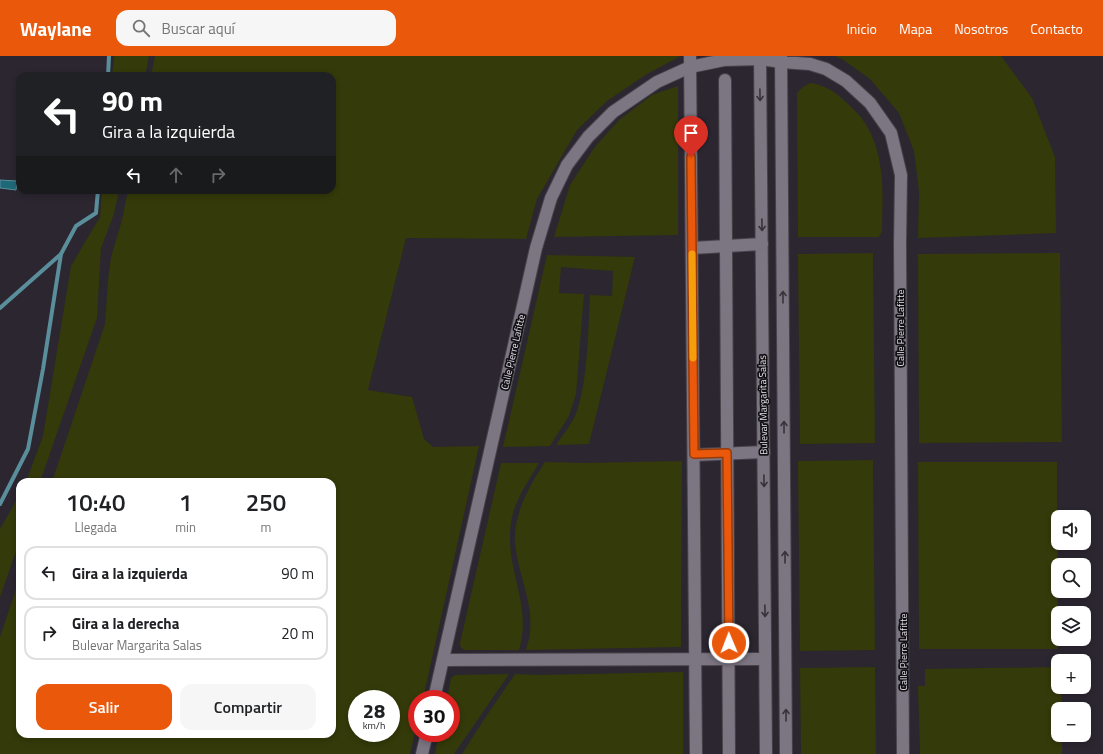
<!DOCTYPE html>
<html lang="es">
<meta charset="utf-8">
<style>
:root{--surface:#fff;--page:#f6f6f6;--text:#202124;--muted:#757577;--line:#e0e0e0;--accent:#ea580c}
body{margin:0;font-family:"Titillium Web",sans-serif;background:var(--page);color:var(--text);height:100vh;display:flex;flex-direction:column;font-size:15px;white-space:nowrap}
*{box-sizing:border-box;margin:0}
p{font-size:13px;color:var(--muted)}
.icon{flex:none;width:22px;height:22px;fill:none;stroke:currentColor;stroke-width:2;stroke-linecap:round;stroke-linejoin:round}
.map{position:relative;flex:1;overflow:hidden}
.details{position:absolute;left:16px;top:422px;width:320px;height:260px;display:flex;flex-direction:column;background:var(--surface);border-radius:12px;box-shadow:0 2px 6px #0003}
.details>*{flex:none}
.top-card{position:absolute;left:16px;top:16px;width:320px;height:122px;border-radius:12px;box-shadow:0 2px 6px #0003;background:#202124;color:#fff;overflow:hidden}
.fabs{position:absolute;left:1051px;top:454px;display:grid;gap:8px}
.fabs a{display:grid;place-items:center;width:40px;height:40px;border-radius:8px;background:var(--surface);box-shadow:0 2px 6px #0003;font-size:20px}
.speed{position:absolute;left:348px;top:634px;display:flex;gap:8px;font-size:20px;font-weight:700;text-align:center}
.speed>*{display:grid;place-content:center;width:52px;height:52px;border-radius:50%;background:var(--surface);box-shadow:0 2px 6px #0003;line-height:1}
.speed small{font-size:10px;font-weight:400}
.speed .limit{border:6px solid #d22;background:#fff;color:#111}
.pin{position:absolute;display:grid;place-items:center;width:34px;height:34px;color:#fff;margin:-41px -17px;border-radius:50% 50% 50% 0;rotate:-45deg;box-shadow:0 0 4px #0007}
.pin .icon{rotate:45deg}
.me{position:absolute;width:44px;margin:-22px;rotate:359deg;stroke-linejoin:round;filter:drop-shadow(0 0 3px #0008)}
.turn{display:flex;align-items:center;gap:14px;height:84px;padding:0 20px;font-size:18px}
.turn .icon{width:52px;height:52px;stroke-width:2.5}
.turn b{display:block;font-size:28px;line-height:34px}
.lanes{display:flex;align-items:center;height:38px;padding:0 20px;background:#0003;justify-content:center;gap:20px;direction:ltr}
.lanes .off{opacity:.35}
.eta{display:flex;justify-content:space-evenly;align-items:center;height:68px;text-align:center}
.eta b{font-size:24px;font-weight:600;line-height:28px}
.action{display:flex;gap:8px;margin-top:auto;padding:8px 20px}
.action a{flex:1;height:46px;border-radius:12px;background:var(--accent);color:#fff;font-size:16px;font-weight:600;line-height:46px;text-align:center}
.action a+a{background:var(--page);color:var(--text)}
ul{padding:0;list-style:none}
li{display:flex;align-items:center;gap:12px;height:54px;margin:0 8px 6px;padding:0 12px;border:2px solid var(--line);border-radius:12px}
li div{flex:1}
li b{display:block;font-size:15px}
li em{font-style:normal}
header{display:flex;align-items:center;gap:24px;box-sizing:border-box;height:56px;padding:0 20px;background:var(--accent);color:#fff}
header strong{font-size:19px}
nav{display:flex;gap:22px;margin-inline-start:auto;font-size:14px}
.search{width:280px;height:36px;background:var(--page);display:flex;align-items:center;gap:10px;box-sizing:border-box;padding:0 14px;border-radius:12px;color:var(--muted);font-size:15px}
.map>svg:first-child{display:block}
</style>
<header>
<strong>Waylane</strong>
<div class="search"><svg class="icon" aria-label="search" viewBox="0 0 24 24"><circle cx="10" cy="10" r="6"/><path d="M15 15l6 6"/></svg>Buscar aquí</div>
<nav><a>Inicio</a><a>Mapa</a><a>Nosotros</a><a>Contacto</a></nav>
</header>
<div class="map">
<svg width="1103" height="698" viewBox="0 0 1103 698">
<rect width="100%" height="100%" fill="#2b2630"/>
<g fill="#343a09" fill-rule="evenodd">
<polygon points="114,0 149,0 145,20 112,20"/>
<path d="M155,0H679V1L647,18L607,45L577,74L537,143L526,183L406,182L368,334L412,341L424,383L433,391L479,390L423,643H417V668L410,698H0V581L20,521V678H332V426H52L105,268L108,224L111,201L122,164L128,134H332V20H151ZM357,643H391V677H357Z"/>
<polygon points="835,0 1001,0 1032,42 1055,101 1056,177 918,182 919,136 914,95 899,57 870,23 842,3"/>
<path d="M810,27C824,28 837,37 847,47C851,51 856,56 860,60C886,93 883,136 882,175L879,181H798L797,37L803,31Z"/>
<polygon points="678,30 678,179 554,181 570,129 594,92 619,64 652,39"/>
<polygon points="102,134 119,134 114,158 101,192 97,262 40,426 26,426 43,380 71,210 100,161"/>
<polygon points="873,197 875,387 800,388 798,198"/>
<polygon points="1060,197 1062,386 919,387 918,198"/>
<path d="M547,199L635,201L589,388L556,389C562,380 570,370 575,360C588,329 588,274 590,239L612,240L613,215L561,211L559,237L584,238L576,338L569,360L550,390L503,391Z"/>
<polygon points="873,404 875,594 800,595 798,405"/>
<path d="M682,405L681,591L526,594C527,588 530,582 530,576C533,548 520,522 516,495C510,463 528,432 545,406L586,407Z"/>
<polygon points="918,406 1057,406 1058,593 919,593"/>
<path d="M501,407H539C528,426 514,445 511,467C504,512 533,549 519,594H465L461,592L460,587Z"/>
<polygon points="20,438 20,484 0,541 0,473"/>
<polygon points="875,611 876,698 801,698 800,612"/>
<polygon points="1058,611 1058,631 1061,631 1062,653 1058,653 1058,679 1062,679 1062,698 920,698 918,630 925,630 925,613"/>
<polygon points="683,616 683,698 462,698 483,665 515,618 539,619"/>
<polygon points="509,618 454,698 435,698 439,677 451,677 451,643 447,643 451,622 455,619"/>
</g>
<polygon fill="#1e6979" stroke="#5a8e9b" points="0,124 17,125 16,134 0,132"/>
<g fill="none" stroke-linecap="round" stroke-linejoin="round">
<g stroke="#5a8e9b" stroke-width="4">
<polyline points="108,20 109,0"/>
<polyline points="0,252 61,198"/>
<polyline points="0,448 28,393 43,313 61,198 76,170 96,157 98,134"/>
</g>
<g stroke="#47424a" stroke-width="14">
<g id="minor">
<polyline points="690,0 696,698"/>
<polyline points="760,0 766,698"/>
<polyline points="781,0 786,698"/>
<polyline points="725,24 729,698"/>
<polyline points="692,192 762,188"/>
<polyline points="694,399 764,396"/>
<polyline points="443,604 765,603"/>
<polyline points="434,643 536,192 551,142 567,109 588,81 613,56 657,26 690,11 724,4 760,3 781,6 810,8 826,13 846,25 870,47 891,77 901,119 900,189 903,698"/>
<polyline points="422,698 427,677"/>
</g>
</g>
<use href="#minor" stroke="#7c7582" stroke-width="12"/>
</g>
<defs><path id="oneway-shaft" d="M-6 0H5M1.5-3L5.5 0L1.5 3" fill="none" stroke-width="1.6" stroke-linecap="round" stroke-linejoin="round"/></defs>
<g stroke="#37333a">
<use href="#oneway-shaft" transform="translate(760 39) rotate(89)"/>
<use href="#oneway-shaft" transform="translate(762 169) rotate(89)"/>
<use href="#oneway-shaft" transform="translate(783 241) rotate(-90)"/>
<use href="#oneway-shaft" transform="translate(784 371) rotate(-90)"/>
<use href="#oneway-shaft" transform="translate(764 425) rotate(89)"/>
<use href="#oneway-shaft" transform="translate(785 501) rotate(-90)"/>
<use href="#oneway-shaft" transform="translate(765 555) rotate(89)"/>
<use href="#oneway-shaft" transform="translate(786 659) rotate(-90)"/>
</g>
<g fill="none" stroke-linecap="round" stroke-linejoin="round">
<g stroke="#983908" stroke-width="10">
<polyline id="route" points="691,101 694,398 727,397 729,587"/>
</g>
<use href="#route" stroke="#ea580c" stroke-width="7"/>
<polyline stroke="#f59e0b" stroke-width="7" points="692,198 693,302"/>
</g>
<g text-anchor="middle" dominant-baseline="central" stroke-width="3.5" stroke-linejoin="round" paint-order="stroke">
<g font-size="10" fill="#e7e3ea" stroke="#121014">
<text transform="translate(900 272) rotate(-90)">Calle Pierre Lafitte</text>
<text transform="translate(513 296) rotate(-77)">Calle Pierre Lafitte</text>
<text transform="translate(763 349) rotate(-91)">Bulevar Margarita Salas</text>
<text transform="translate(903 596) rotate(-90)">Calle Pierre Lafitte</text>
</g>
</g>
</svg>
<div class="fabs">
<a><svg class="icon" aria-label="sound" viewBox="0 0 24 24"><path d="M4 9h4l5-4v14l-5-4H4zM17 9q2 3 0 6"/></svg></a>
<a><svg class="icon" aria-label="search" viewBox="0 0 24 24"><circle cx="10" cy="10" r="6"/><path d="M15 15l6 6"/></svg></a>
<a><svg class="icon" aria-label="layers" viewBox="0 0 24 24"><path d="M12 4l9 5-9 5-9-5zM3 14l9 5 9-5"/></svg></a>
<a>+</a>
<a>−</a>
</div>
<div class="speed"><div>28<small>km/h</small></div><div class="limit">30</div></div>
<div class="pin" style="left:691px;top:101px;background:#d93025"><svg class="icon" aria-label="arrive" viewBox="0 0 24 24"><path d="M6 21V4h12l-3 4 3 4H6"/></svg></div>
<svg class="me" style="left:729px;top:587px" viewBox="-20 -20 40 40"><circle r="17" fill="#ea580c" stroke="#fff" stroke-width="3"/><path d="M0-11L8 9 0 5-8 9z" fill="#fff"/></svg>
<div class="top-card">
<div class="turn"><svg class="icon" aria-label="left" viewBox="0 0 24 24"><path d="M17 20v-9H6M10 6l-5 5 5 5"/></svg><div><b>90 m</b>Gira a la izquierda</div></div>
<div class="lanes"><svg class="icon" aria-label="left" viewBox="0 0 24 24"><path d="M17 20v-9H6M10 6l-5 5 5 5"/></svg><svg class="icon off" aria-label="ahead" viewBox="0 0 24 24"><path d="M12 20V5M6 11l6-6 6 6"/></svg><svg class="icon off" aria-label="right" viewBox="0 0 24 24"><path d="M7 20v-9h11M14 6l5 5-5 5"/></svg></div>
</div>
<section class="details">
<div class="eta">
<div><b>10:40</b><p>Llegada</p></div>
<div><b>1</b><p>min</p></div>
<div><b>250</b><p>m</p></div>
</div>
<ul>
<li><svg class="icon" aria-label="left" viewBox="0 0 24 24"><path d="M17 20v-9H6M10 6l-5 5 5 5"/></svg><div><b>Gira a la izquierda</b></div><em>90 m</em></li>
<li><svg class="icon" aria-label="right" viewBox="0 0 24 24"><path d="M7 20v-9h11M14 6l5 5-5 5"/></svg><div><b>Gira a la derecha</b><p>Bulevar Margarita Salas</p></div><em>20 m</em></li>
</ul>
<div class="action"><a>Salir</a><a>Compartir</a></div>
</section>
</div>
